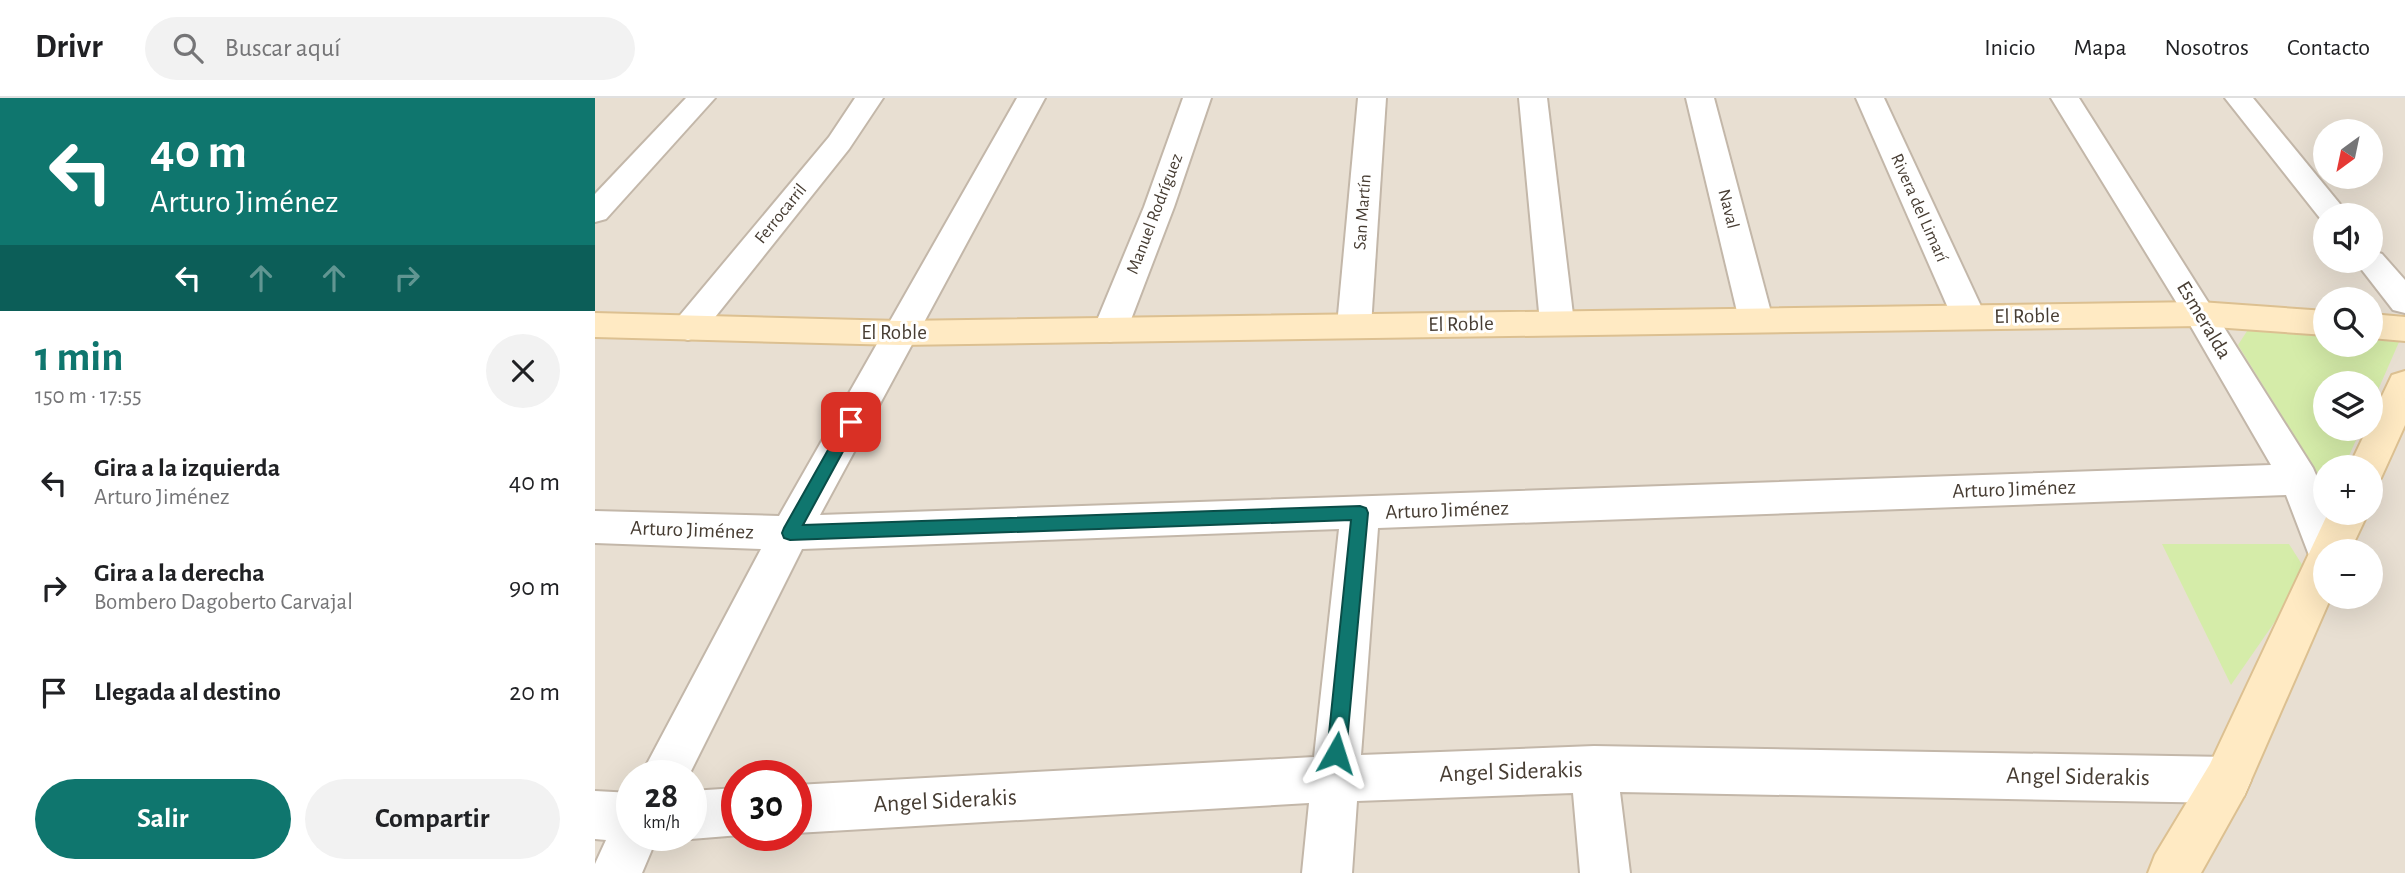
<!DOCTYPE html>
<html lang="es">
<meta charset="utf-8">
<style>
:root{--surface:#fff;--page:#f2f2f2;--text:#202124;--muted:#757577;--line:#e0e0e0;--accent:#0f766e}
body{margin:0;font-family:"Alegreya Sans",sans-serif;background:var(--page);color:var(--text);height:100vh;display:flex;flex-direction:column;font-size:26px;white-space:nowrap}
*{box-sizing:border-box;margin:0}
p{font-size:23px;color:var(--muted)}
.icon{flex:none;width:38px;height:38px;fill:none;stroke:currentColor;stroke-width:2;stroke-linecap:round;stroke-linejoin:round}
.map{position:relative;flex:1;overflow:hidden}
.drawer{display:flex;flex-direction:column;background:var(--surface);width:595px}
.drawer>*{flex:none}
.banner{background:#0f766e;color:#fff;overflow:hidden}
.needle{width:46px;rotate:213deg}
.controls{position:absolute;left:1718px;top:21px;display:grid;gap:14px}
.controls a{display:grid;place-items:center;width:70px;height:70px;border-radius:50%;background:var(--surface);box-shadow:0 7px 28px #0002;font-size:35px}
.speed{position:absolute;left:21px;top:662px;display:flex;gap:14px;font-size:35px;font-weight:700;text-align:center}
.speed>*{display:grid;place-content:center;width:91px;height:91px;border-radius:50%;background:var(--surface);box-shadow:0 7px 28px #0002;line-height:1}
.speed small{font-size:18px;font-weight:400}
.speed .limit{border:10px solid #d22;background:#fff;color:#111}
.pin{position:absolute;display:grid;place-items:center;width:60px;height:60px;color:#fff;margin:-30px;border-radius:14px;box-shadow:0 4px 10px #0006}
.me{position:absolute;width:77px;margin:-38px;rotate:6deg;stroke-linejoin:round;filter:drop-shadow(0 0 5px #0008)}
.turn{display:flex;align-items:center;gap:24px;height:147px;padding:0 35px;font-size:32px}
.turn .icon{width:91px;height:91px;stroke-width:2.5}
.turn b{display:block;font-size:49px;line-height:60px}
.lanes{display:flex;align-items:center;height:66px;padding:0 35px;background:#0003;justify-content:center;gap:35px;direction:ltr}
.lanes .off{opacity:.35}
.round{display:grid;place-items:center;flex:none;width:74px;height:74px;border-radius:37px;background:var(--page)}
.headline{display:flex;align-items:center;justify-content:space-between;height:119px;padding:0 35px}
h1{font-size:42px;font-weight:700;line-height:52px;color:var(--accent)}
.button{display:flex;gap:14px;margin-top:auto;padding:14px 35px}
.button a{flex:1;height:80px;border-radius:42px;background:var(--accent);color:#fff;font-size:28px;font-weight:700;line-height:80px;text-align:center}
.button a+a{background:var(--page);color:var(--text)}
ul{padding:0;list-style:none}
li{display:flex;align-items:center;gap:21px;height:105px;padding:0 35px}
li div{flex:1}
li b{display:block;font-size:26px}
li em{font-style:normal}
header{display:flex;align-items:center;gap:42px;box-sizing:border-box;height:98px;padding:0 35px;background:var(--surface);border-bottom:2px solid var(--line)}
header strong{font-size:33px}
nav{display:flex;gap:38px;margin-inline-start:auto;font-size:24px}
.search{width:490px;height:63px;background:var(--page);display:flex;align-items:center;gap:18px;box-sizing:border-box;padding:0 24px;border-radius:38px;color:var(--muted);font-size:26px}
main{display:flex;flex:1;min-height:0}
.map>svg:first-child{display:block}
</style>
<header>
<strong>Drivr</strong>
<div class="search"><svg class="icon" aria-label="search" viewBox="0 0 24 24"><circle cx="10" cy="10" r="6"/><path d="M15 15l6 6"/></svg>Buscar aquí</div>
<nav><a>Inicio</a><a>Mapa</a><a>Nosotros</a><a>Contacto</a></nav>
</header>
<main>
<section class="drawer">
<div class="banner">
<div class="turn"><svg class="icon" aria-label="left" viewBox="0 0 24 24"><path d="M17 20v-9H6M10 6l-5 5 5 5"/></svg><div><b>40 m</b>Arturo Jiménez</div></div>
<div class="lanes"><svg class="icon" aria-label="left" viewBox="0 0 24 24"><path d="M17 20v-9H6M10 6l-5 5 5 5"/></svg><svg class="icon off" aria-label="ahead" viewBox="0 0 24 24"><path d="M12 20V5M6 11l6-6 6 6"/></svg><svg class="icon off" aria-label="ahead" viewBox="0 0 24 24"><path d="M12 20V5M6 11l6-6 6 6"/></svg><svg class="icon off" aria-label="right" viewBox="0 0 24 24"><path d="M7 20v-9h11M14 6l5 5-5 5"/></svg></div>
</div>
<div class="headline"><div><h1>1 min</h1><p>150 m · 17:55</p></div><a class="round"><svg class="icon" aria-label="close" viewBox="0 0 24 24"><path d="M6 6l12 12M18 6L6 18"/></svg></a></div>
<ul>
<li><svg class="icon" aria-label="left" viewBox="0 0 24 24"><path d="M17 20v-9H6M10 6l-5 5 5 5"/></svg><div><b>Gira a la izquierda</b><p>Arturo Jiménez</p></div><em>40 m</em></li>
<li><svg class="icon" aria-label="right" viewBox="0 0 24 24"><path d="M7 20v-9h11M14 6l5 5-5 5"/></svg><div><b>Gira a la derecha</b><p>Bombero Dagoberto Carvajal</p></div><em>90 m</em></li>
<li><svg class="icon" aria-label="arrive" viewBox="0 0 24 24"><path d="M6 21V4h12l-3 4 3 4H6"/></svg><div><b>Llegada al destino</b></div><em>20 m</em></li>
</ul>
<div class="button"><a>Salir</a><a>Compartir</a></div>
</section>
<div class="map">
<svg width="1810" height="775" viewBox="0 0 1810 775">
<rect width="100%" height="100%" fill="#f4ede4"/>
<path fill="#e8dfd2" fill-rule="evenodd" d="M0,0H1810V775H0ZM1731,33H1776V79H1731ZM1731,117H1776V163H1731ZM1731,201H1776V247H1731ZM1731,285H1776V331H1731ZM1731,369H1776V415H1731ZM1731,453H1776V499H1731ZM37,677H96V737H37ZM142,677H201V737H142Z"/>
<g fill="#d5eca9">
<polygon points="1654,230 1731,238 1731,247 1776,247 1776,242 1804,244 1776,308 1776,285 1731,285 1731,331 1766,331 1749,369 1731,369 1731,389 1643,247"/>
<polygon points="1567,446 1694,446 1713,476 1636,587"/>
</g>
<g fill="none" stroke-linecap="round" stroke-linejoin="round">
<g stroke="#c3b7a9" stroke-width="4">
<g id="street">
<polygon points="91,0 120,0 11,121 0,124 0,96"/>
<polygon points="260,0 288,0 254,51 105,238 93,242 81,238 76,230 81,222 234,39"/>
<polygon points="422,0 450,0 225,417 1676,367 1591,220 1456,0 1484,0 1718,370 1731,400 1731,415 1736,415 1751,453 1731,453 1731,470 1717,465 1691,397 783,430 766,657 999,648 1632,659 1649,666 1656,682 1649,698 1632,705 1025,694 1035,775 985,775 978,695 762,703 757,775 707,775 714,705 201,735 201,687 719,659 744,431 207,451 94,677 46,677 166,451 0,445 0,413 184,418"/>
<polygon points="588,0 616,0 579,109 532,232 527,240 515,244 503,240 498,232 549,109"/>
<polygon points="763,0 791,0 776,228 771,236 759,240 747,236 742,228"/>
<polygon points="924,0 952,0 979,225 974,233 962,237 950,233 945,225"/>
<polygon points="1091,0 1119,0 1178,222 1173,230 1161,234 1149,230 1144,222"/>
<polygon points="1261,0 1289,0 1391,219 1386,227 1374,231 1362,227 1357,219"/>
<polygon points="1630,0 1658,0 1754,117 1731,117 1731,125 1728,124"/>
<polygon points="1776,152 1787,156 1810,182 1810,215 1798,212 1760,163 1776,163"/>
<polygon points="142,690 142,737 145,737 96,741 86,737 96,737 96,693"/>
<polygon points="0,693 37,695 37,737 63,737 47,775 0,775 0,766 11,742 0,741"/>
</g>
</g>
<g stroke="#dcc091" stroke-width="4">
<g id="secondary">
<polygon points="1605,204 1731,213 1731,237 1605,228 305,247 0,239 0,215 305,223"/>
<polygon points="1776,216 1810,219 1810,243 1776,240"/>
<polygon points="1810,273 1810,327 1786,380 1776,383 1776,369 1754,369 1772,331 1776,331 1776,321 1797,277"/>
<polygon points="1733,415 1773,415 1755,453 1731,453 1731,499 1736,499 1649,698 1606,775 1553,775 1560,757 1615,666"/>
</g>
</g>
<use href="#street" fill="#fff" fill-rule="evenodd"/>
<use href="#secondary" fill="#ffeac3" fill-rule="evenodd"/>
</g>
<polygon fill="#0f766e" stroke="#0a4d48" stroke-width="2" points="256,318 264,324 208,427 765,408 771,410 773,415 751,655 748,661 741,664 735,661 732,655 756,422 195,442 189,440 187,435 189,430 251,320"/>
<g text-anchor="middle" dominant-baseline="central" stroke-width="6" stroke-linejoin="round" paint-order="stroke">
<g font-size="18" fill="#473d33" stroke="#fff">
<text transform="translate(1324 110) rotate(66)">Rivera del Limarí</text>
<text transform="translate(1133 111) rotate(76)">Naval</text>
<text transform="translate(768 114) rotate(-86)">San Martín</text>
<text transform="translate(186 116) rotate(-51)">Ferrocarril</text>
<text transform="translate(560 116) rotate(-69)">Manuel Rodríguez</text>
</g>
<g font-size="21" fill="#473d33" stroke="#fff">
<text transform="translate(1432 218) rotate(-1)">El Roble</text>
<text transform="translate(1609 222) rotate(59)">Esmeralda</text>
<text transform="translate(866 226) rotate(-1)">El Roble</text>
<text x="299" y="234">El Roble</text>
<text transform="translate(1419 391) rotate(-2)">Arturo Jiménez</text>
<text transform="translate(852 412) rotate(-2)">Arturo Jiménez</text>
<text transform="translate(97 432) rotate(2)">Arturo Jiménez</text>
</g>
<g font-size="24" fill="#473d33" stroke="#fff">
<text transform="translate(916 674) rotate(-2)">Angel Siderakis</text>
<text transform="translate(1483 679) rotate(1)">Angel Siderakis</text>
<text transform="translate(350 703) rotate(-3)">Angel Siderakis</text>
</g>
</g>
</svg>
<div class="controls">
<a><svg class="needle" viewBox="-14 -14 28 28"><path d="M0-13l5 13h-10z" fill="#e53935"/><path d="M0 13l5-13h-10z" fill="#757577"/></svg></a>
<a><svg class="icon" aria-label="sound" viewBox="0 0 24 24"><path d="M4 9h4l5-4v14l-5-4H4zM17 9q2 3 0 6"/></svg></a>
<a><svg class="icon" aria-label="search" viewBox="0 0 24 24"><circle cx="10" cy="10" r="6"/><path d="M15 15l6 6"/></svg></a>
<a><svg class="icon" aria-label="layers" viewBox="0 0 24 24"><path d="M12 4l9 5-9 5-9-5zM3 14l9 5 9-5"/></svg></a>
<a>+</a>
<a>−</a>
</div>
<div class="speed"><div>28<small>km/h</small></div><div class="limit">30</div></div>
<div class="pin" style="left:256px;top:324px;background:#d93025"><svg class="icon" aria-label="arrive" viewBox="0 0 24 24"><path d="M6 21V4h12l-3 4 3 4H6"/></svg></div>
<svg class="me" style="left:741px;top:655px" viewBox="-20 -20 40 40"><path d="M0-17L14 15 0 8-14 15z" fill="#0f766e" stroke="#fff" stroke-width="4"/></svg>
</div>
</main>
